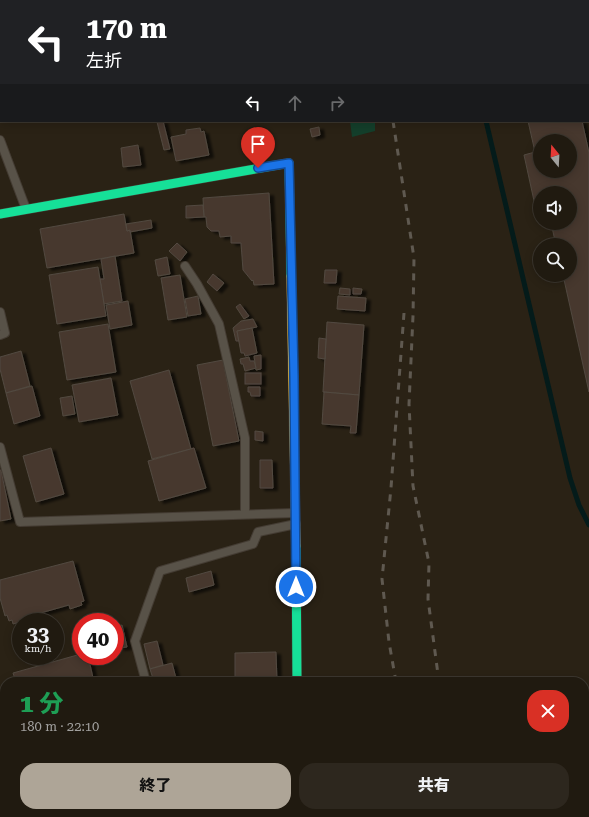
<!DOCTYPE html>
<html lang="ja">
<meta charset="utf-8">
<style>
:root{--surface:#201a10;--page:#2d271e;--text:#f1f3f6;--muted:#a2a19f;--line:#3d3830;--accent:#aea597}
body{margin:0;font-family:"Roboto Serif","Noto Sans JP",serif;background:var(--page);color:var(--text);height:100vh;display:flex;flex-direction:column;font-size:15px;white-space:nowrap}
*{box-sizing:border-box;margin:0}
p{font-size:13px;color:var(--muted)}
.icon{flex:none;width:22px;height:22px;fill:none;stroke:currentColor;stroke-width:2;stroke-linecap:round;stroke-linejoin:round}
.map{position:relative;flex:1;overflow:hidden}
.drawer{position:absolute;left:0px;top:677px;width:589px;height:140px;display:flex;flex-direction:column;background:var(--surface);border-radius:16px 16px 0 0;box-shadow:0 2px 10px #0003,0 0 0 1px var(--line)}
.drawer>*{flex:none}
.banner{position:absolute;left:0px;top:0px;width:589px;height:122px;box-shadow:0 2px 10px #0003,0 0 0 1px var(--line);background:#202124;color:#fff;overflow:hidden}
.needle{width:26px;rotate:342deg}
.fabs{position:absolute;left:533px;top:134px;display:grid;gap:8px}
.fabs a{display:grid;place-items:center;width:44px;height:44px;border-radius:50%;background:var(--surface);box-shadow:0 2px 10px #0003,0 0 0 1px var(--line);font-size:20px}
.speed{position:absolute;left:12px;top:613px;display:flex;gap:8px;font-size:20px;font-weight:700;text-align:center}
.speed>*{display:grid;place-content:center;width:52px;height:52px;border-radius:50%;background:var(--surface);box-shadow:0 2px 10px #0003,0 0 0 1px var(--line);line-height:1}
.speed small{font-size:10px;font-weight:400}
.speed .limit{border:6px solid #d22;background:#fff;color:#111}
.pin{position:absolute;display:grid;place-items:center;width:34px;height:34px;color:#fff;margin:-41px -17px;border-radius:50% 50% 50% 0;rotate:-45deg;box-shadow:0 0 4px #0007}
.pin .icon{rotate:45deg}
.me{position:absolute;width:44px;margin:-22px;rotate:0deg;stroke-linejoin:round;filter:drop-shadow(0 0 3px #0008)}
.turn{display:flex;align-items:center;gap:14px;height:84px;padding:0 20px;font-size:18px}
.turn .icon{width:52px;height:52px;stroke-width:2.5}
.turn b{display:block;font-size:28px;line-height:34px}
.lanes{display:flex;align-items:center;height:38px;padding:0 20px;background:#0003;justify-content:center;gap:20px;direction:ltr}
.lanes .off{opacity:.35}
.round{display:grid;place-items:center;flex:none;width:42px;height:42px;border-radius:16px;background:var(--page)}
.head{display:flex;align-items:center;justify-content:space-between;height:68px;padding:0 20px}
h1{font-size:24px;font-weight:800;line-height:30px;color:#1e9e55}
.button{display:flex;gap:8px;margin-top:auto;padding:8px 20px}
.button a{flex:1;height:46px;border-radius:16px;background:var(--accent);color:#111;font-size:16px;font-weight:800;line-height:46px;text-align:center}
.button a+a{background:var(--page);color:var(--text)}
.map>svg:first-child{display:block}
</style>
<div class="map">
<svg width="589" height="817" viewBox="0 0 589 817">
<defs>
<filter id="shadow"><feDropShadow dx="4.5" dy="2.5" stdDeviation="1" flood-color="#0009"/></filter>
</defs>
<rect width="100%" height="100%" fill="#2a2215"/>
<polygon fill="#143f2b" points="350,121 375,121 375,131 352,137"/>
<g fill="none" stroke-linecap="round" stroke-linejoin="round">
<polyline stroke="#041b1a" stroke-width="5" points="486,121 570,478 579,505 589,525"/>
</g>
<g fill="#47392f" stroke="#524940" fill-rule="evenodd" filter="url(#shadow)">
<polygon points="588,2 589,2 589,83 588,79"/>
<polygon points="161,121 163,121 170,149 164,150 157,122"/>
<path d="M528,121H582L589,153V392L563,275H570V245H556L551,223H570V193H540V209L536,210L524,155L535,152ZM540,141H570V171H540Z"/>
<polygon points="319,127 320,135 312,137 310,129"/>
<polygon points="200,128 201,132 204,131 209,155 176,161 171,137 186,134 186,130"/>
<polygon points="138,145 141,165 123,167 121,148"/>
<polygon points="269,193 274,284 254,285 253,280 252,281 243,270 241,243 231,243 231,236 220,237 219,231 211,231 207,227 206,217 204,217 203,198"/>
<polygon points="203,205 204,217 186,218 186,206"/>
<polygon points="124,214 127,231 130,230 134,253 47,268 40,229"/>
<polygon points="151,220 152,228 130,232 130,230 127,231 126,224"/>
<polygon points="177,243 187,252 180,261 169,251"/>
<polygon points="115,256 122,301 104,304 100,279 104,279 101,259"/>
<polygon points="167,257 170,274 158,276 155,260"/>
<polygon points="98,267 106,316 57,324 49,275"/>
<polygon points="325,270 337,270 336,283 324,283"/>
<polygon points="213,274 224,283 217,291 207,282"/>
<polygon points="180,275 187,317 168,320 161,278"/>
<polygon points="340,288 350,289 350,295 339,294"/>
<polygon points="353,288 362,289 361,294 353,294"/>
<polygon points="198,296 201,314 188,316 185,299"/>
<polygon points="338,296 366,298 365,311 337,309"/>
<polygon points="128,301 132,325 110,329 106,305"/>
<polygon points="240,304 249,316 244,319 236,307"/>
<polygon points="253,319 257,327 237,331 239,341 236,341 233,328 241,321"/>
<polygon points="327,322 364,325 359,395 323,392"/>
<polygon points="108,324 116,372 67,380 59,332"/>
<polygon points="252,328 257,353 245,356 244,353 241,353 237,331"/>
<polygon points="319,338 326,339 325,359 318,358"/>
<polygon points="21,351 30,386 6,393 0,369 0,357"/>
<polygon points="261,355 261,369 256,370 254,356"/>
<polygon points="249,357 250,361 254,361 256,368 245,371 243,364 241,364 240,359"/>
<polygon points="223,360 239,441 213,446 197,365"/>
<polygon points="169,370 191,449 152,459 130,381"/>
<rect x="245" y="373" width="16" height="11"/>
<polygon points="111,378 118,415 79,422 72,385"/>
<polygon points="32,386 40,416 14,424 6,393"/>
<polygon points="248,387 260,387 260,396 251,396 250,392 248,392"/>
<polygon points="324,392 359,395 356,433 350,433 351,426 322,424"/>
<polygon points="72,396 75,414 63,416 60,398"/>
<polygon points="255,431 263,432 263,441 255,440"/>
<polygon points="51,448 64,494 36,502 23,456"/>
<polygon points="194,448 206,488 159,501 148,461"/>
<polygon points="260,460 272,460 273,488 260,488"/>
<polygon points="0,470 1,470 11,519 0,521"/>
<polygon points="73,561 84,601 81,602 82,605 70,609 69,605 23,618 24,621 13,624 12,620 9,621 7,615 5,616 0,598 0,580"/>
<polygon points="211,571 214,585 189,592 186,578"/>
<polygon points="122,625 127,647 120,648 116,627"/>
<polygon points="157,641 163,665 150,669 144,644"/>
<polygon points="276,652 277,682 235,682 235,653"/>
<polygon points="81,654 81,656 88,656 94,682 16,682 13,673"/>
<polygon points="172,663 177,682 154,682 150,669"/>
</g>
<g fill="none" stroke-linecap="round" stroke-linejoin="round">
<g stroke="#443c33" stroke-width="10">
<g id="lane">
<polyline points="0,140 26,209"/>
<polyline points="185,266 197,284 219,324 245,438 245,514"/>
<polyline points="0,312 5,333 0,335"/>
<polyline points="0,447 20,522 295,513"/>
<polyline points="146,682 135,641 160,571 253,544 258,532 296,524"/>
<polyline points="0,804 1,808"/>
<polyline points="190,812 191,817"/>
</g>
</g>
<g stroke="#443c33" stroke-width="10">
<g id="fast">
<polyline points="0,214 289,163 291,276"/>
<polyline points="296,546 297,682"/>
<polyline points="300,812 301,817"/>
</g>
</g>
<g stroke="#443c33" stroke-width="10">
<g id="slow">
<polyline points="291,276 296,546"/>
<polyline points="218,817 241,812"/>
</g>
</g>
<use href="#lane" stroke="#585248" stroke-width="8"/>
<use href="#fast" stroke="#16e098" stroke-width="9"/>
<use href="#slow" stroke="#ffcf43" stroke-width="9"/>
<g stroke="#5f5950" stroke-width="3" stroke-dasharray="7 7" stroke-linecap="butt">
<polyline points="381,0 381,1"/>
<polyline points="393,121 414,258 413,316 409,404 413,486 429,563 428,599 439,682"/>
<polyline points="396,682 389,642 382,579 391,488 404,313"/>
<polyline points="419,812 420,817"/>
<polyline points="462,812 463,817"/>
</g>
</g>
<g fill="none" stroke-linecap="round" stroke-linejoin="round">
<g stroke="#114b97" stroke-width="10">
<polyline id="route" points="258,168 289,163 294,376 296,587"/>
</g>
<use href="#route" stroke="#1a73e8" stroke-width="7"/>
</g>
</svg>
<div class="fabs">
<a><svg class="needle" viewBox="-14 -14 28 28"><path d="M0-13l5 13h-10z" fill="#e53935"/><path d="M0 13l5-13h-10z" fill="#a2a19f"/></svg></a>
<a><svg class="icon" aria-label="sound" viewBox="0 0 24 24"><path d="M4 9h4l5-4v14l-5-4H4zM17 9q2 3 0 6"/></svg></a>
<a><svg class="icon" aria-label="search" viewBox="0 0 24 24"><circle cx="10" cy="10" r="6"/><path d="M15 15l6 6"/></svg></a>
</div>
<div class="speed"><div>33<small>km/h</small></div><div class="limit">40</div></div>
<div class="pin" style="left:258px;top:168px;background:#d93025"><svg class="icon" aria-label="arrive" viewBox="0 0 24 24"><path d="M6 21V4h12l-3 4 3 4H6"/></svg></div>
<svg class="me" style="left:296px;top:587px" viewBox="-20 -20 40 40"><circle r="17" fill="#1a73e8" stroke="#fff" stroke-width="3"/><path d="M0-11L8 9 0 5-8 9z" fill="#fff"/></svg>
<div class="banner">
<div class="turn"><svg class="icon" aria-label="left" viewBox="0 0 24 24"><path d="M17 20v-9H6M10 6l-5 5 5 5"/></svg><div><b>170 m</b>左折</div></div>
<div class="lanes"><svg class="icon" aria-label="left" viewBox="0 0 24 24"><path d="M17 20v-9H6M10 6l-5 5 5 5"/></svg><svg class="icon off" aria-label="ahead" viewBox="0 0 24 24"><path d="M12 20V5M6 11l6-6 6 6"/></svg><svg class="icon off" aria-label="right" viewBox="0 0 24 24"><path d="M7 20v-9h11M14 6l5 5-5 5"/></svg></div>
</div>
<section class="drawer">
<div class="head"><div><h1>1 分</h1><p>180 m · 22:10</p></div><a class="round" style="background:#d93025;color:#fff"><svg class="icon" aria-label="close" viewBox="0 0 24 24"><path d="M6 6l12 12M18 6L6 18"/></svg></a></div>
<div class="button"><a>終了</a><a>共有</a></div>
</section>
</div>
